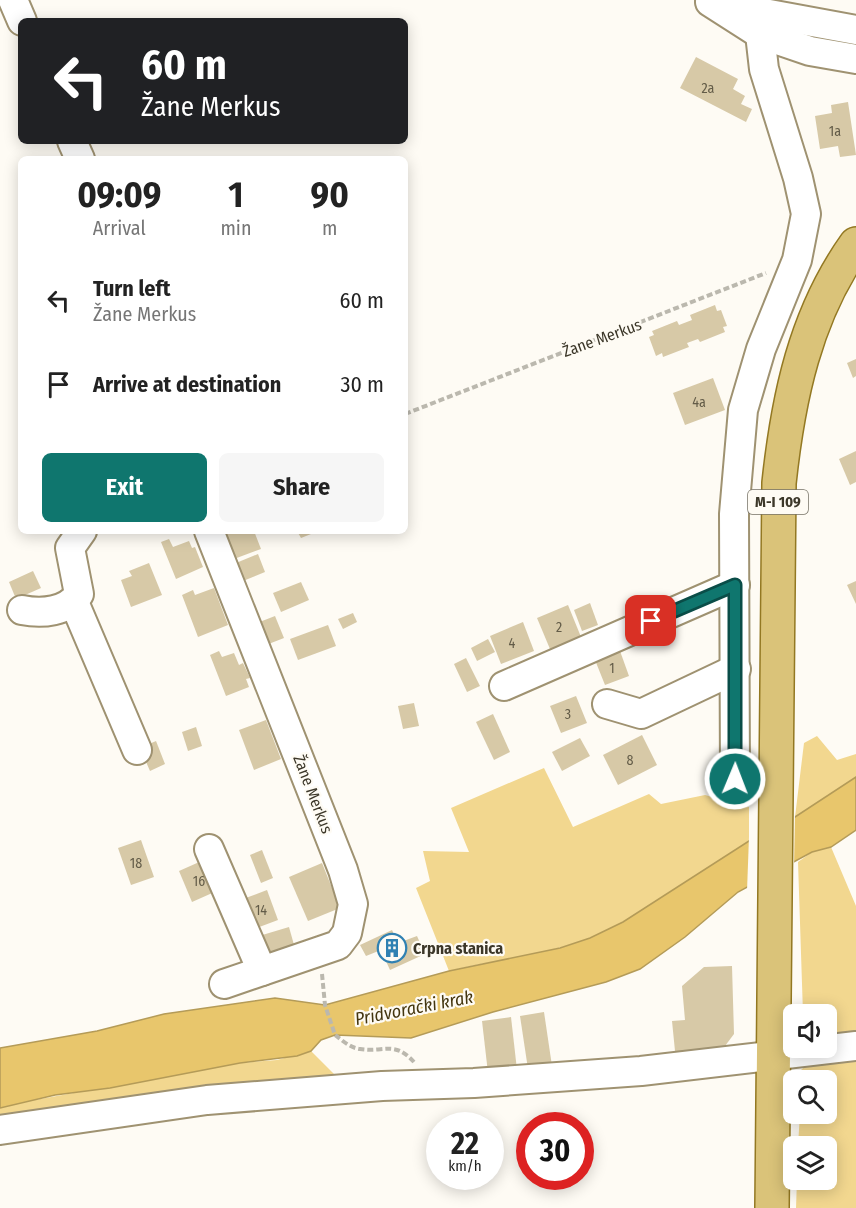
<!DOCTYPE html>
<meta charset="utf-8">
<style>
:root{--surface:#fff;--page:#f6f6f6;--text:#222;--muted:#767676;--accent:#0f766e}
body{margin:0;font-family:"Fira Sans Condensed",sans-serif;background:var(--page);color:var(--text);height:100vh;display:flex;flex-direction:column;font-size:22px;white-space:nowrap}
*{box-sizing:border-box;margin:0}
p{font-size:20px;color:var(--muted)}
.icon{flex:none;width:33px;height:33px;fill:none;stroke:currentColor;stroke-width:2;stroke-linecap:round;stroke-linejoin:round}
.map{position:relative;flex:1;overflow:hidden}
.details{position:absolute;left:18px;top:156px;width:390px;height:378px;display:flex;flex-direction:column;background:var(--surface);border-radius:9px;box-shadow:0 3px 15px #0003}
.details>*{flex:none}
.banner{position:absolute;left:18px;top:18px;width:390px;height:126px;border-radius:9px;box-shadow:0 3px 15px #0003;background:#202124;color:#fff;overflow:hidden}
.buttons{position:absolute;left:783px;top:1004px;display:grid;gap:12px}
.buttons a{display:grid;place-items:center;width:54px;height:54px;border-radius:9px;background:var(--surface);box-shadow:0 3px 15px #0003;font-size:30px}
.speed{position:absolute;left:426px;top:1112px;display:flex;gap:12px;font-size:30px;font-weight:700;text-align:center}
.speed>*{display:grid;place-content:center;width:78px;height:78px;border-radius:50%;background:var(--surface);box-shadow:0 3px 15px #0003;line-height:1}
.speed small{font-size:15px;font-weight:400}
.speed .limit{border:9px solid #d22;background:#fff;color:#111}
.pin{position:absolute;display:grid;place-items:center;width:51px;height:51px;color:#fff;margin:-26px;border-radius:12px;box-shadow:0 3px 9px #0006}
.me{position:absolute;width:66px;margin:-33px;rotate:1deg;stroke-linejoin:round;filter:drop-shadow(0 0 4px #0008)}
.turn{display:flex;align-items:center;gap:21px;height:126px;padding:0 24px;font-size:27px}
.turn .icon{width:78px;height:78px;stroke-width:2.5}
.turn b{display:block;font-size:42px;line-height:51px}
.eta{display:flex;justify-content:space-evenly;align-items:center;height:102px;text-align:center}
.eta b{font-size:36px;font-weight:700;line-height:42px}
.action{display:flex;gap:12px;margin-top:auto;padding:12px 24px}
.action a{flex:1;height:69px;border-radius:9px;background:var(--accent);color:#fff;font-size:24px;font-weight:700;line-height:69px;text-align:center}
.action a+a{background:var(--page);color:var(--text)}
ul{padding:0;list-style:none}
li{display:flex;align-items:center;gap:18px;height:84px;padding:0 24px}
li div{flex:1}
li b{display:block;font-size:22px}
li em{font-style:normal}
.map>svg:first-child{display:block}
</style>
<div class="map">
<svg width="856" height="1208" viewBox="0 0 856 1208">
<rect width="100%" height="100%" fill="#fefbf4"/>
<g fill="#f2d78f">
<polygon points="817,736 837,760 856,754 856,777 795,817 804,743"/>
<path d="M544,768L573,827L649,794L661,804L705,795L749,807V841C700,874 644,919 588,939C543,955 495,960 449,971L416,888L430,881L423,851L469,852L451,808Z"/>
<polygon points="831,847 856,906 856,1037 827,1040 826,1014 803,1014 798,862 812,852"/>
<polygon points="311,1051 346,1086 0,1128 0,1108 18,1103 240,1063 277,1060"/>
<polygon points="856,1056 856,1208 796,1208 797,1179 826,1179 826,1146 798,1146 800,1113 826,1113 826,1080 801,1080 801,1070 812,1060"/>
</g>
<polygon fill="#e8c66c" stroke="#b49b58" stroke-width="1.5" points="856,777 856,830 831,847 812,852 738,892 685,937 640,969 606,982 493,1012 411,1038 335,1035 321,1040 311,1051 297,1056 240,1063 110,1088 55,1095 0,1108 0,1048 97,1031 164,1014 275,998 325,1005 449,971 560,948 590,938 623,922 749,841 795,817"/>
<polygon fill="#fefbf4" points="795,814 794,867 747,891 749,837"/>
<g fill="#d7c9a7">
<polygon points="696,57 738,79 733,89 745,96 741,104 752,109 746,122 680,88"/>
<polygon points="848,102 856,155 840,157 838,146 820,149 815,116 832,113 831,105"/>
<polygon points="715,305 717,311 721,310 727,326 723,327 725,332 700,342 698,339 687,343 689,347 663,357 662,353 656,356 649,337 654,335 652,331 677,321 679,325 692,320 690,315"/>
<polygon points="856,359 856,376 853,378 847,363"/>
<polygon points="713,378 725,410 685,425 673,393"/>
<polygon points="856,451 856,482 850,485 839,459"/>
<polygon points="224,531 254,531 261,549 234,559"/>
<polygon points="297,531 309,531 311,534 301,538"/>
<polygon points="169,539 173,547 189,541 192,548 195,547 203,567 176,579 161,542"/>
<polygon points="258,554 265,572 243,581 236,563"/>
<polygon points="149,563 162,595 131,607 121,580 132,576 129,571"/>
<polygon points="33,571 41,588 16,599 9,582"/>
<polygon points="856,581 856,604 847,585"/>
<polygon points="301,582 309,600 281,612 273,593"/>
<polygon points="214,588 228,625 198,637 182,595 193,590 195,595"/>
<polygon points="590,603 598,625 582,631 574,610"/>
<polygon points="568,605 581,637 550,649 537,618"/>
<polygon points="353,613 357,622 343,629 338,619"/>
<polygon points="275,616 284,638 266,645 257,623"/>
<polygon points="523,622 534,651 501,664 490,636"/>
<polygon points="328,625 336,646 298,660 290,639"/>
<polygon points="488,639 495,652 477,661 471,648"/>
<polygon points="219,651 222,657 234,653 239,665 243,663 250,678 246,679 249,687 226,696 210,655"/>
<polygon points="620,651 629,676 605,685 595,660"/>
<polygon points="466,658 480,686 467,692 454,664"/>
<polygon points="576,696 587,723 561,733 550,706"/>
<polygon points="414,703 419,726 403,729 398,706"/>
<polygon points="493,714 510,752 494,760 476,722"/>
<polygon points="266,720 281,759 254,770 239,730"/>
<polygon points="196,727 202,746 188,751 182,732"/>
<polygon points="642,735 657,765 618,785 603,755"/>
<polygon points="580,738 590,756 562,771 552,752"/>
<polygon points="156,741 165,764 150,771 140,748"/>
<polygon points="141,840 154,877 131,885 118,848"/>
<polygon points="262,850 273,878 261,883 250,855"/>
<polygon points="206,859 219,890 192,902 179,871"/>
<polygon points="322,863 340,908 308,921 289,877"/>
<polygon points="267,890 278,920 254,929 243,899"/>
<polygon points="289,927 296,952 266,961 259,936"/>
<polygon points="392,930 398,943 417,936 425,954 390,970 381,950 366,956 360,945"/>
<polygon points="732,966 734,1034 719,1054 676,1061 672,1021 685,1020 682,986 704,967"/>
<polygon points="544,1012 552,1066 528,1069 520,1016"/>
<polygon points="511,1017 517,1070 488,1073 482,1021"/>
</g>
<g fill="none" stroke-linecap="round" stroke-linejoin="round">
<g stroke="#9f9271" stroke-width="32">
<g id="minor">
<polyline points="13,0 22,21"/>
<polyline points="710,2 760,34 810,51 856,59"/>
<polyline points="731,7 856,30"/>
<polyline points="72,141 80,159"/>
<polyline points="209,531 343,870 353,904 347,933 338,945 224,984"/>
<polyline points="74,602 137,750"/>
<path d="M22,610C42,614 67,612 79,594L70,548L82,531"/>
<polyline points="504,686 735,585"/>
<polyline points="607,704 641,714 736,669"/>
<polyline points="735,779 734,514 743,410 761,349 797,260 806,214 798,178 764,69 760,34"/>
<polyline points="209,849 262,971"/>
<polyline points="0,1130 207,1100 382,1086 474,1083 641,1071 856,1046"/>
</g>
</g>
<g stroke="#937822" stroke-width="36">
<path id="major" d="M772,1208L779,483C788,399 805,315 856,244"/>
</g>
<g stroke="#bbb8ae" stroke-width="4" stroke-dasharray="6 3" stroke-linecap="butt">
<polyline points="405,414 766,273"/>
<path d="M322,974L325,1005L335,1035C342,1040 350,1048 360,1049C384,1053 394,1040 414,1062"/>
</g>
<use href="#minor" stroke="#fff" stroke-width="28"/>
<use href="#major" stroke="#dac379" stroke-width="33"/>
</g>
<g fill="none" stroke-linecap="round" stroke-linejoin="round">
<g stroke="#0a4d48" stroke-width="15">
<polyline id="route" points="651,621 735,585 735,779"/>
</g>
<use href="#route" stroke="#0f766e" stroke-width="10"/>
</g>
<defs>
<g id="building-ring" transform="scale(1.5)"><circle r="9.5" fill="#fefbf4" stroke="#3081b2" stroke-width="1.5"/><path d="M-4-6H4V6H1V3H-1V6H-4ZM-2.5-4.3h1.7v1.8h-1.7ZM.8-4.3h1.7v1.8H.8ZM-2.5-1h1.7V.8h-1.7ZM.8-1h1.7V.8H.8Z" fill="#3081b2"/></g>
</defs>
<g fill-rule="evenodd">
<use href="#building-ring" x="392" y="948"/>
</g>
<g text-anchor="middle" dominant-baseline="central" stroke-width="4.5" stroke-linejoin="round" paint-order="stroke">
<g font-size="14" fill="#635c48">
<text x="708" y="88">2a</text>
<text x="835" y="131">1a</text>
<text x="699" y="402">4a</text>
<text x="559" y="627">2</text>
<text x="512" y="643">4</text>
<text x="612" y="668">1</text>
<text x="568" y="714">3</text>
<text x="630" y="760">8</text>
<text x="136" y="863">18</text>
<text x="199" y="881">16</text>
<text x="261" y="910">14</text>
</g>
<rect fill="#fefbf4" stroke="#767266" stroke-width="1.5" x="748" y="490" width="60" height="24" rx="4.5"/>
<g font-size="15" font-weight="bold" fill="#3c3729">
<text x="778" y="502">M-I 109</text>
</g>
<g font-size="16" fill="#3c3729" stroke="#fefbf4">
<text transform="translate(602 338) rotate(-20)">Žane Merkus</text>
<text transform="translate(313 794) rotate(69)">Žane Merkus</text>
</g>
<g font-size="16" font-weight="bold" fill="#3c3729" stroke="#fefbf4" text-anchor="start">
<text x="413" y="948">Crpna stanica</text>
</g>
<g font-size="18" font-style="italic" fill="#44360f" stroke="#fefbf4">
<text transform="translate(414 1008) rotate(-11)">Pridvorački krak</text>
</g>
</g>
</svg>
<div class="buttons">
<a><svg class="icon" aria-label="sound" viewBox="0 0 24 24"><path d="M4 9h4l5-4v14l-5-4H4zM17 9q2 3 0 6"/></svg></a>
<a><svg class="icon" aria-label="search" viewBox="0 0 24 24"><circle cx="10" cy="10" r="6"/><path d="M15 15l6 6"/></svg></a>
<a><svg class="icon" aria-label="layers" viewBox="0 0 24 24"><path d="M12 4l9 5-9 5-9-5zM3 14l9 5 9-5"/></svg></a>
</div>
<div class="speed"><div>22<small>km/h</small></div><div class="limit">30</div></div>
<div class="pin" style="left:651px;top:621px;background:#d93025"><svg class="icon" aria-label="arrive" viewBox="0 0 24 24"><path d="M6 21V4h12l-3 4 3 4H6"/></svg></div>
<svg class="me" style="left:735px;top:779px" viewBox="-20 -20 40 40"><circle r="17" fill="#0f766e" stroke="#fff" stroke-width="3"/><path d="M0-11L8 9 0 5-8 9z" fill="#fff"/></svg>
<div class="banner">
<div class="turn"><svg class="icon" aria-label="left" viewBox="0 0 24 24"><path d="M17 20v-9H6M10 6l-5 5 5 5"/></svg><div><b>60 m</b>Žane Merkus</div></div>
</div>
<section class="details">
<div class="eta">
<div><b>09:09</b><p>Arrival</p></div>
<div><b>1</b><p>min</p></div>
<div><b>90</b><p>m</p></div>
</div>
<ul>
<li><svg class="icon" aria-label="left" viewBox="0 0 24 24"><path d="M17 20v-9H6M10 6l-5 5 5 5"/></svg><div><b>Turn left</b><p>Žane Merkus</p></div><em>60 m</em></li>
<li><svg class="icon" aria-label="arrive" viewBox="0 0 24 24"><path d="M6 21V4h12l-3 4 3 4H6"/></svg><div><b>Arrive at destination</b></div><em>30 m</em></li>
</ul>
<div class="action"><a>Exit</a><a>Share</a></div>
</section>
</div>
